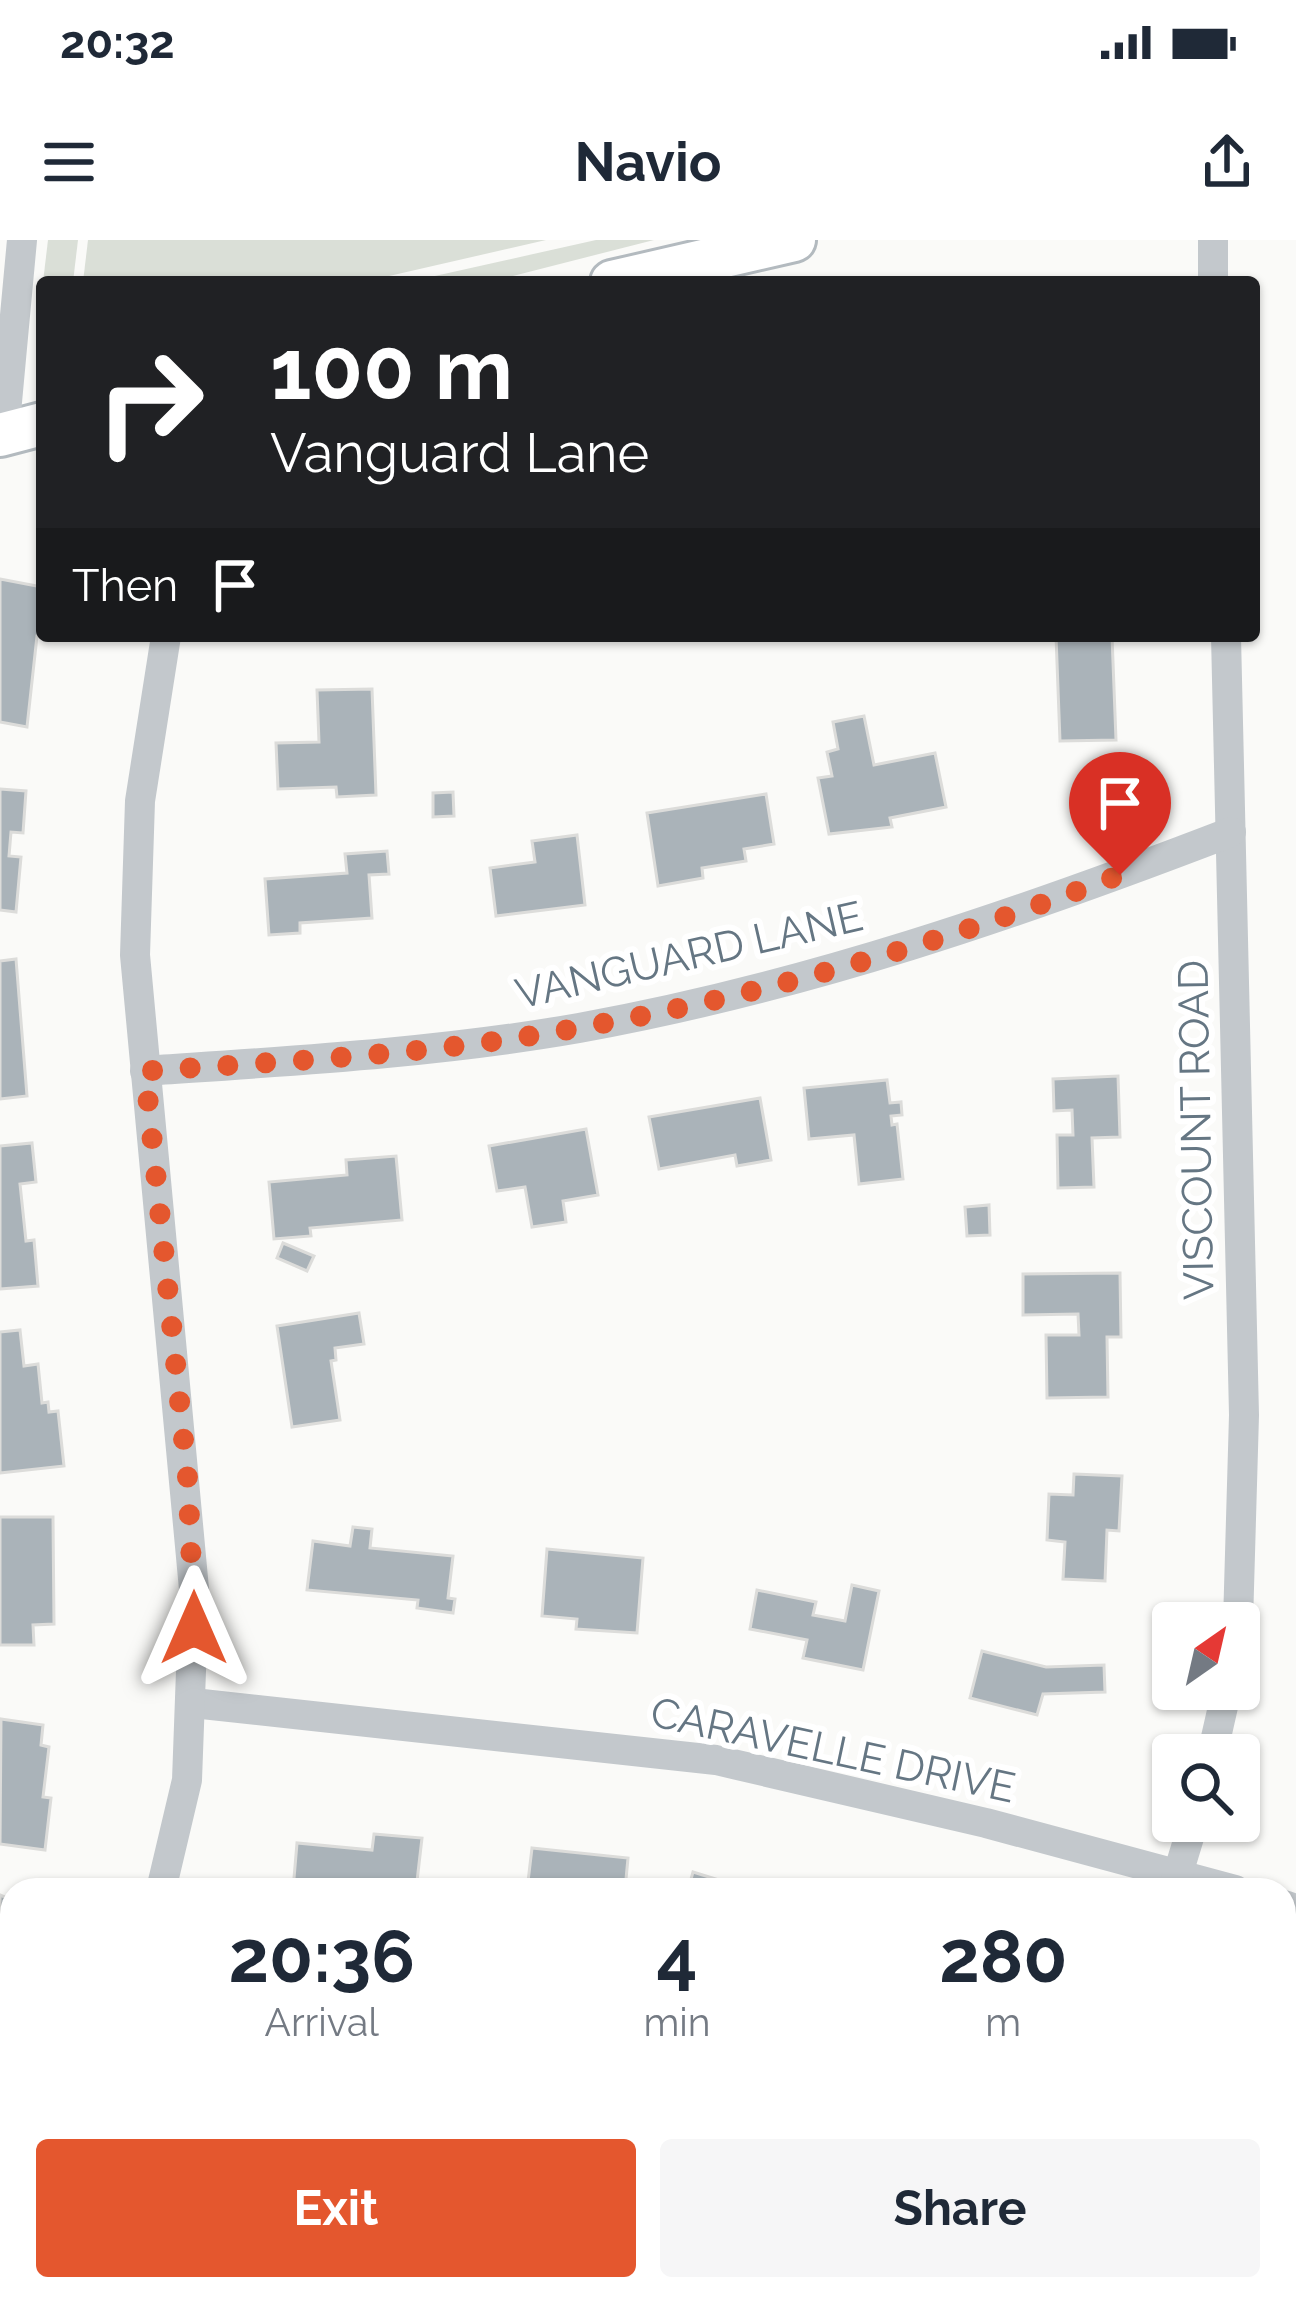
<!DOCTYPE html>
<style>
:root{--surface:#fff;--page:#f6f6f7;--text:#1f2937;--muted:#747a83;--accent:#e4572e}
body{margin:0;font-family:Raleway,sans-serif;background:var(--page);color:var(--text);height:100vh;display:flex;flex-direction:column;font-size:45px;white-space:nowrap}
*{box-sizing:border-box;margin:0}
p{font-size:39px;color:var(--muted)}
.icon{flex:none;width:66px;height:66px;fill:none;stroke:currentColor;stroke-width:2;stroke-linecap:round;stroke-linejoin:round}
.map{position:relative;flex:1;overflow:hidden}
.details{position:absolute;left:0px;top:1638px;width:1296px;height:423px;display:flex;flex-direction:column;background:var(--surface);border-radius:36px 36px 0 0;box-shadow:0 3px 9px #0004}
.details>*{flex:none}
.top-card{position:absolute;left:36px;top:36px;width:1224px;height:366px;border-radius:12px;box-shadow:0 3px 9px #0004;background:#202124;color:#fff;overflow:hidden}
.needle{width:78px;rotate:34deg}
.fabs{position:absolute;left:1152px;top:1362px;display:grid;gap:24px}
.fabs a{display:grid;place-items:center;width:108px;height:108px;border-radius:12px;background:var(--surface);box-shadow:0 3px 9px #0004;font-size:60px}
.pin{position:absolute;display:grid;place-items:center;width:102px;height:102px;color:#fff;margin:-123px -51px;border-radius:50% 50% 50% 0;rotate:-45deg;box-shadow:0 0 12px #0007}
.pin .icon{rotate:45deg}
.me{position:absolute;width:132px;margin:-66px;rotate:0deg;stroke-linejoin:round;filter:drop-shadow(0 0 9px #0008)}
.turn{display:flex;align-items:center;gap:42px;height:252px;padding:0 36px;font-size:54px}
.turn .icon{width:156px;height:156px;stroke-width:2.5}
.turn b{display:block;font-size:84px;line-height:102px}
.then{display:flex;align-items:center;height:114px;padding:0 36px;background:#0003;gap:24px;font-size:45px}
.eta{display:flex;justify-content:space-evenly;align-items:center;height:204px;text-align:center}
.eta b{font-size:72px;font-weight:700;line-height:84px}
.primary-button{display:flex;gap:24px;margin-top:auto;padding:24px 36px}
.primary-button a{flex:1;height:138px;border-radius:12px;background:var(--accent);color:#fff;font-size:48px;font-weight:700;line-height:138px;text-align:center}
.primary-button a+a{background:var(--page);color:var(--text)}
.status{display:flex;justify-content:space-between;align-items:center;height:84px;padding:0 60px;background:var(--surface);direction:ltr}
.status svg{height:33px;fill:currentColor}
header{display:flex;justify-content:space-between;align-items:center;height:156px;padding:0 36px;background:var(--surface);font-size:54px;font-weight:700}
.map>svg:first-child{display:block}
</style>
<div class="status"><b>20:32</b><svg viewBox="0 0 49 12"><path d="M0 12V9h3v3zM5 12V6h3v6zM10 12V3h3v9zM15 12V0h3v12zM26 1h20v11H26zM47 4h2v5h-2z"/></svg></div>
<header><svg class="icon" aria-label="menu" viewBox="0 0 24 24"><path d="M4 6h16M4 12h16M4 18h16"/></svg>Navio<svg class="icon" aria-label="share" viewBox="0 0 24 24"><path d="M12 15V3M7 8l5-5 5 5M5 13v7h14v-7"/></svg></header>
<div class="map">
<svg width="1296" height="2059" viewBox="0 0 1296 2059">
<rect width="100%" height="100%" fill="#fafaf8"/>
<g fill="#dadfd7">
<polygon points="48,0 78,0 73,42 43,42"/>
<polygon points="88,0 546,0 363,42 83,42"/>
<polygon points="596,0 654,0 489,42 408,42"/>
</g>
<g fill="#aab3b9" stroke="#dcdcda" stroke-width="3">
<polygon points="0,339 42,347 42,396 48,396 37,396 27,487 0,482"/>
<polygon points="1056,396 1112,396 1116,500 1060,501"/>
<polygon points="372,449 376,555 337,557 336,547 278,549 276,503 319,502 317,450"/>
<polygon points="864,476 874,525 935,513 946,567 890,578 892,587 829,594 818,538 832,536 827,512 838,509 833,482"/>
<polygon points="0,549 26,551 23,593 11,592 9,616 21,617 16,672 0,670"/>
<polygon points="453,552 454,576 433,577 433,553"/>
<polygon points="766,554 774,604 744,609 746,621 702,628 703,638 658,646 647,573"/>
<polygon points="577,595 585,665 496,676 490,628 535,622 532,601"/>
<polygon points="387,611 389,634 369,635 372,678 300,683 300,693 269,695 265,639 347,633 345,614"/>
<polygon points="16,719 27,856 0,859 0,721"/>
<polygon points="1118,836 1120,897 1092,898 1094,947 1058,948 1057,895 1073,895 1072,870 1054,871 1053,839"/>
<polygon points="887,840 890,863 901,862 902,875 891,876 892,885 897,884 903,939 859,944 854,895 809,899 804,848"/>
<polygon points="760,858 771,920 737,926 735,915 659,929 649,877"/>
<polygon points="586,889 598,955 563,961 566,982 532,987 525,947 497,951 489,906"/>
<polygon points="32,903 36,942 20,944 26,1001 34,1000 38,1046 0,1049 0,906"/>
<polygon points="396,916 402,980 310,988 311,996 274,999 269,942 347,935 346,920"/>
<polygon points="989,965 990,995 967,996 965,967"/>
<polygon points="283,1003 314,1016 307,1031 277,1018"/>
<polygon points="1120,1033 1121,1097 1107,1097 1108,1157 1047,1158 1046,1095 1079,1095 1078,1074 1023,1075 1023,1034"/>
<polygon points="359,1073 364,1104 335,1108 336,1120 331,1121 340,1180 292,1187 277,1086"/>
<polygon points="20,1090 24,1126 38,1124 42,1163 48,1162 49,1172 58,1171 64,1226 0,1233 0,1092"/>
<polygon points="1074,1234 1122,1236 1119,1291 1107,1290 1105,1341 1063,1339 1065,1302 1047,1300 1049,1254 1073,1255"/>
<polygon points="0,1277 53,1277 54,1384 33,1385 34,1405 0,1405"/>
<polygon points="353,1287 372,1289 370,1308 453,1316 448,1358 455,1359 453,1373 417,1368 418,1360 307,1350 313,1301 350,1306"/>
<polygon points="547,1309 643,1318 637,1393 576,1389 577,1379 542,1376"/>
<polygon points="852,1345 879,1351 863,1430 803,1418 807,1400 750,1389 757,1350 816,1362 813,1375 845,1381"/>
<polygon points="982,1411 1046,1427 1104,1425 1105,1452 1043,1454 1037,1475 970,1458"/>
<polygon points="1,1479 43,1485 41,1505 49,1507 43,1557 51,1558 45,1610 0,1604"/>
<polygon points="374,1594 422,1598 416,1650 293,1650 297,1603 372,1610"/>
<polygon points="532,1608 628,1618 625,1650 527,1650"/>
<polygon points="693,1632 751,1650 688,1650"/>
<polygon points="0,1655 12,1660 0,1702"/>
<polygon points="1284,1791 1296,1794 1296,1838 1284,1835"/>
<polygon points="84,2049 151,2049 167,2059 78,2059"/>
<polygon points="1203,2049 1243,2049 1240,2059"/>
</g>
<g fill="none" stroke-linecap="round" stroke-linejoin="round">
<g stroke="#b3babf" stroke-width="48">
<g id="secondary">
<polyline points="612,42 794,0"/>
<polyline points="0,195 42,184"/>
</g>
</g>
<g stroke="#c3c8cc" stroke-width="30">
<polyline points="1213,0 1213,42"/>
<polyline points="4,194 22,0"/>
<polyline points="1226,396 1244,1175 1238,1383"/>
<path d="M145,831C290,821 436,813 579,788C805,747 1018,674 1231,592"/>
<polyline points="193,1463 716,1520 986,1583 1235,1650"/>
<polyline points="1212,1515 1227,1449"/>
<polyline points="161,1650 187,1540 194,1349 135,715 140,561 166,396"/>
<polyline points="1173,1650 1194,1581"/>
<polyline points="1284,1665 1296,1669"/>
<polyline points="0,1985 12,1969"/>
<polyline points="1044,2059 1047,2049"/>
</g>
<use href="#secondary" stroke="#fff" stroke-width="42"/>
</g>
<g fill="none" stroke-linecap="round" stroke-linejoin="round">
<path stroke="#e4572e" stroke-width="21" stroke-dasharray="0 37.8" d="M194,1388L188,1242L145,831C259,823 375,817 489,802C705,772 916,713 1120,635"/>
</g>
<g text-anchor="middle" dominant-baseline="central" stroke-width="12" stroke-linejoin="round" paint-order="stroke">
<g font-size="42" fill="#657683" stroke="#fff">
<text transform="translate(689 715) rotate(-13)">VANGUARD LANE</text>
<text transform="translate(1196 890) rotate(-91)">VISCOUNT ROAD</text>
<text transform="translate(833 1510) rotate(12)">CARAVELLE DRIVE</text>
</g>
</g>
</svg>
<div class="fabs">
<a><svg class="needle" viewBox="-14 -14 28 28"><path d="M0-13l5 13h-10z" fill="#e53935"/><path d="M0 13l5-13h-10z" fill="#747a83"/></svg></a>
<a><svg class="icon" aria-label="search" viewBox="0 0 24 24"><circle cx="10" cy="10" r="6"/><path d="M15 15l6 6"/></svg></a>
</div>
<div class="pin" style="left:1120px;top:635px;background:#d93025"><svg class="icon" aria-label="arrive" viewBox="0 0 24 24"><path d="M6 21V4h12l-3 4 3 4H6"/></svg></div>
<svg class="me" style="left:194px;top:1388px" viewBox="-20 -20 40 40"><path d="M0-17L14 15 0 8-14 15z" fill="#e4572e" stroke="#fff" stroke-width="4"/></svg>
<div class="top-card">
<div class="turn"><svg class="icon" aria-label="right" viewBox="0 0 24 24"><path d="M7 20v-9h11M14 6l5 5-5 5"/></svg><div><b>100 m</b>Vanguard Lane</div></div>
<div class="then">Then<svg class="icon" aria-label="arrive" viewBox="0 0 24 24"><path d="M6 21V4h12l-3 4 3 4H6"/></svg></div>
</div>
<section class="details">
<div class="eta">
<div><b>20:36</b><p>Arrival</p></div>
<div><b>4</b><p>min</p></div>
<div><b>280</b><p>m</p></div>
</div>
<div class="primary-button"><a>Exit</a><a>Share</a></div>
</section>
</div>
